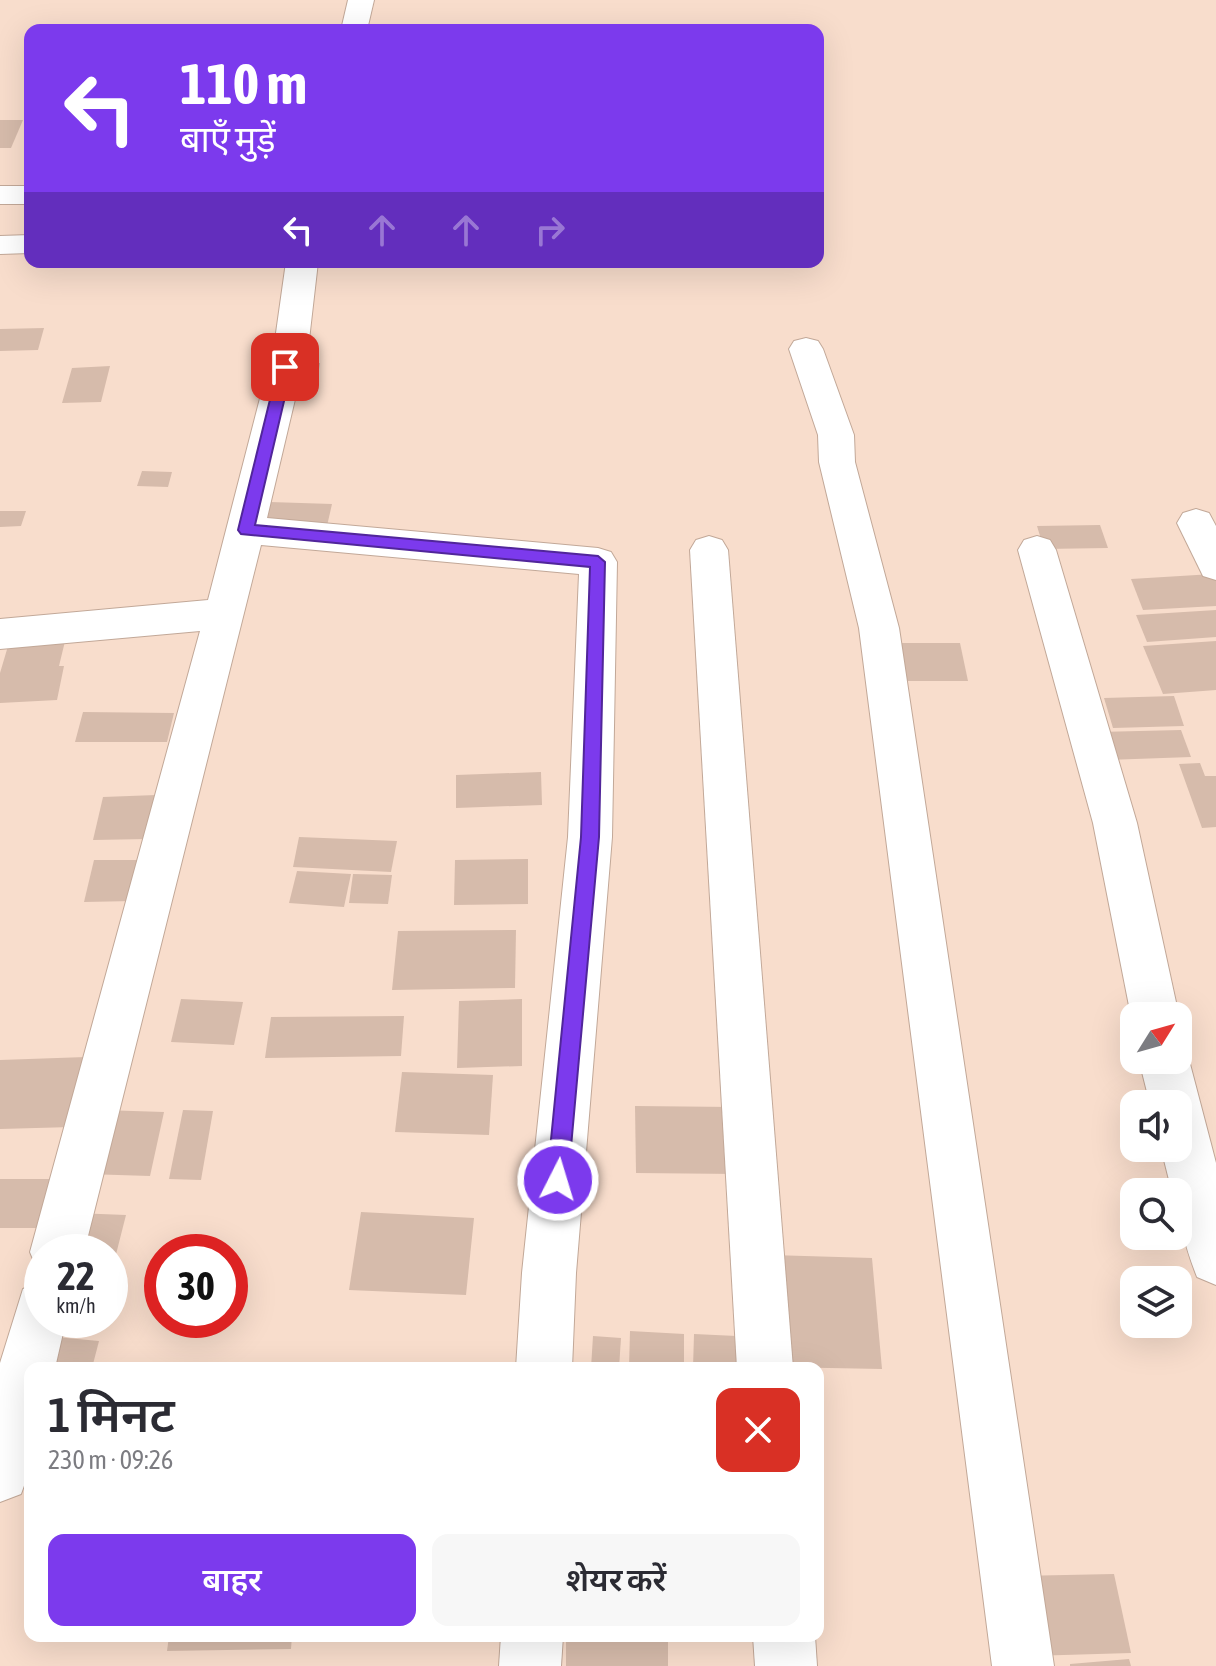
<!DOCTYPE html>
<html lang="hi">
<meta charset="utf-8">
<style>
:root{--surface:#fff;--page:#f7f7f7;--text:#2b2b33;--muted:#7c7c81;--accent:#7c3aed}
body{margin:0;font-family:"Asap Condensed","Noto Sans Devanagari",sans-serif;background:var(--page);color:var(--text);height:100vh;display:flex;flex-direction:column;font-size:30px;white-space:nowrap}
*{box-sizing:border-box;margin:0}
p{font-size:26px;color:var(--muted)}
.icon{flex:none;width:44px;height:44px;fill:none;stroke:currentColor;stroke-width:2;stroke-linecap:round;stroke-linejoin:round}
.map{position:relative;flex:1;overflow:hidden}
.panel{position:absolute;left:24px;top:1362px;width:800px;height:280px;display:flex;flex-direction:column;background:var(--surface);border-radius:16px;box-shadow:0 8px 32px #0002}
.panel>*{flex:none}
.hud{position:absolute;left:24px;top:24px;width:800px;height:244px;border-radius:16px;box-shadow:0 8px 32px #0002;background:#7c3aed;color:#fff;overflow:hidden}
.needle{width:52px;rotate:53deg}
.fabs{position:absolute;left:1120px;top:1002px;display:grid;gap:16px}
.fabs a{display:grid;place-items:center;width:72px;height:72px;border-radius:16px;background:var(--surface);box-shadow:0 8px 32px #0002;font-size:40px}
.speed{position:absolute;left:24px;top:1234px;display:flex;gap:16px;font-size:40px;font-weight:700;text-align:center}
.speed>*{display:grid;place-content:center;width:104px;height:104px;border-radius:50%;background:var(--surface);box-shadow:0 8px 32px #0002;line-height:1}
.speed small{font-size:20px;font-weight:400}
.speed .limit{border:12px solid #d22;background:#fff;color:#111}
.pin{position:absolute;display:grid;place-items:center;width:68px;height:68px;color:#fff;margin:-34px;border-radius:16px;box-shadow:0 4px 12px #0006}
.me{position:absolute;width:88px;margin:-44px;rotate:5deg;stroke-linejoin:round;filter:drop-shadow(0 0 6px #0008)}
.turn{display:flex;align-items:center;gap:28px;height:168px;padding:0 24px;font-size:36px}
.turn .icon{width:104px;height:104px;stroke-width:2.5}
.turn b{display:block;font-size:56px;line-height:68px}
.lanes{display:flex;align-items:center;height:76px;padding:0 24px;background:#0003;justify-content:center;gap:40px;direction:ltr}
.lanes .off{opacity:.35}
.round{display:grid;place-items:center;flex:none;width:84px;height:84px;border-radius:16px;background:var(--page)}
.head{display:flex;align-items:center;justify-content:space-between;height:136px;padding:0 24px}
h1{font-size:48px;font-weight:600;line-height:60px}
.button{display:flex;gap:16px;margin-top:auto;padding:16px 24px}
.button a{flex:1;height:92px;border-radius:16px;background:var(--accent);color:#fff;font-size:32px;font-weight:600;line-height:92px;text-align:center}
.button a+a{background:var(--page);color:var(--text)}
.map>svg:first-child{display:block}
</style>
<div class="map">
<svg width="1216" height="1666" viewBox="0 0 1216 1666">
<rect width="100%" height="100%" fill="#f8ddcc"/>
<g fill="#d6bbab">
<polygon points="0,120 23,120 11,148 0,148"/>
<polygon points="44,328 38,350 0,351 0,329"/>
<polygon points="298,363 320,363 315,395 293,395"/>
<polygon points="110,366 101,402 62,403 72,368"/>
<polygon points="142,471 172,472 168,487 137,486"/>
<polygon points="270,502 332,504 327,526 264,523"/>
<polygon points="0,511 26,511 21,526 0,527"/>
<polygon points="1100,525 1108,548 1044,549 1037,526"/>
<polygon points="1213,574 1216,581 1216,606 1143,610 1131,579"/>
<polygon points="1216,610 1216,637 1147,642 1136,615"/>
<polygon points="67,633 59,666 64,666 57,700 0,703 0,673 11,636"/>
<polygon points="1216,641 1216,690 1163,694 1143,646"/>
<polygon points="894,643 960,643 968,681 901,681"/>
<polygon points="1174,696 1184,726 1113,728 1104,698"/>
<polygon points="83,712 174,713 167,742 75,742"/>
<polygon points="1181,730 1191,757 1107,760 1098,732"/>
<polygon points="1200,763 1205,776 1216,776 1216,827 1202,828 1179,764"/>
<polygon points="541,772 542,805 456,808 456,775"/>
<polygon points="156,795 148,839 93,840 103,797"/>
<polygon points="299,837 397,841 391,872 293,867"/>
<polygon points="528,859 528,904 454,905 455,860"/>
<polygon points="94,860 143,860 134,901 84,902"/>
<polygon points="297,871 351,874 344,907 289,903"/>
<polygon points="353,874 392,875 388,904 349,903"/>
<polygon points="516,930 515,988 392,990 398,931"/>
<polygon points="181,999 243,1002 234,1045 171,1042"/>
<polygon points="522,999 522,1066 457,1068 459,1001"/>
<polygon points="404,1016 401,1056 265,1058 271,1017"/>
<polygon points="86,1057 72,1127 0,1129 0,1060"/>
<polygon points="402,1072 493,1075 489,1135 395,1132"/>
<polygon points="635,1106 733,1107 737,1174 636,1173"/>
<polygon points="102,1110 164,1112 150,1176 86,1174"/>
<polygon points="183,1110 213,1111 201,1180 169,1179"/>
<polygon points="0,1179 59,1179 47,1228 0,1228"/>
<polygon points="361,1212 474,1218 466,1295 349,1290"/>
<polygon points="75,1213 126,1215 111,1274 110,1252 64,1252"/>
<polygon points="771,1255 872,1258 882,1369 776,1367"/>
<polygon points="630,1331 684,1334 684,1368 629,1368"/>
<polygon points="694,1334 758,1337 759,1368 693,1368"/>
<polygon points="45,1336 99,1341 92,1368 36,1368"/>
<polygon points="593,1336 621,1338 619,1368 591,1368"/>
<polygon points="1114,1574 1131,1653 1030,1656 1017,1576"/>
<polygon points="169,1636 292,1636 291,1649 167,1651"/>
<rect x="566" y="1636" width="102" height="30"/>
<polygon points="1129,1659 1131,1666 1070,1666 1070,1664"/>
</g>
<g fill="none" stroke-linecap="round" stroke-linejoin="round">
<g stroke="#c2a898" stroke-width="2">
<g id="street">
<polygon points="348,0 374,0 367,30 341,30"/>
<rect x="0" y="186" width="30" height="18"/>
<polygon points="30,235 30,253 0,254 0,236"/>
<polygon points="286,262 318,262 309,340 267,518 598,548 611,552 617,562 612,837 576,1273 572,1368 516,1368 522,1273 568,837 579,574 261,545 84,1252 42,1252 42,1272 38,1271 30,1252 200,631 0,649 0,619 208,600 275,340"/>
<polygon points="806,338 818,341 823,349 854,435 855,462 899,628 1054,1666 992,1666 859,628 819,462 818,435 789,349 794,341"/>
<polygon points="1196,509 1209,513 1216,526 1216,580 1203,576 1177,523 1183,513"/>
<polygon points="709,536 722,540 728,550 793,1368 737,1368 690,550 696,540"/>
<polygon points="1037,536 1050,540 1056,550 1137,823 1179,1016 1178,1018 1134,1016 1134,1023 1131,1016 1093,823 1018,550 1024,540"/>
<path d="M1178,1042L1189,1060L1216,1163V1285L1197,1277C1186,1249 1178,1222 1178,1192H1172L1161,1148H1178V1104H1150L1139,1060H1178Z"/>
<polygon points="42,1281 42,1320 66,1320 55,1368 30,1368 30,1469 21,1494 0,1502 0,1363 23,1289"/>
<polygon points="501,1636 563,1636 561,1666 499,1666"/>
<polygon points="753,1636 815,1636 817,1666 755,1666"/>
</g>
</g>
<use href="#street" fill="#fff" fill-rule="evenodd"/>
</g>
<polygon fill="#7c3aed" stroke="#51269a" stroke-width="2" points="285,362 292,367 255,525 598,556 605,562 599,837 568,1180 565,1187 558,1190 550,1187 547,1180 581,837 590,567 241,534 238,530 278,367"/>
</svg>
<div class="fabs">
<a><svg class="needle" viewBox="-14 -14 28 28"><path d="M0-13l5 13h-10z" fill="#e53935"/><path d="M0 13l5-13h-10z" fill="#7c7c81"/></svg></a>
<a><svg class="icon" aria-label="sound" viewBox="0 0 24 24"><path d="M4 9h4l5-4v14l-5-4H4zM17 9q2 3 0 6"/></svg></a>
<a><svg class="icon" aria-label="search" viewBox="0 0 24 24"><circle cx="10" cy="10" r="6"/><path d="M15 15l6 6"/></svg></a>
<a><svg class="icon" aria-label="layers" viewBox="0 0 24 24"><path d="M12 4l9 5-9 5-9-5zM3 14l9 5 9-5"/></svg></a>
</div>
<div class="speed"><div>22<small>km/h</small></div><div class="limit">30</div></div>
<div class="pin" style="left:285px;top:367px;background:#d93025"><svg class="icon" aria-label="arrive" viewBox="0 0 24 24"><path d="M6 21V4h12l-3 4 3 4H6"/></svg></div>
<svg class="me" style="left:558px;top:1180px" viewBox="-20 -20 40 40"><circle r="17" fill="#7c3aed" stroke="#fff" stroke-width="3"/><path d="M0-11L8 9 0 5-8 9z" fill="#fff"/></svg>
<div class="hud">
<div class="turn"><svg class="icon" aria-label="left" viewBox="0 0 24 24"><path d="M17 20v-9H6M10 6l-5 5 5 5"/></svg><div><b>110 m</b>बाएँ मुड़ें</div></div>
<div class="lanes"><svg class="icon" aria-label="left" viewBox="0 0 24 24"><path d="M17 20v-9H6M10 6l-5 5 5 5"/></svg><svg class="icon off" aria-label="ahead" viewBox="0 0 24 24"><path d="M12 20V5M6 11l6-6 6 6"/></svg><svg class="icon off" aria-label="ahead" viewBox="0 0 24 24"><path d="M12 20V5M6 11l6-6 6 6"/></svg><svg class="icon off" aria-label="right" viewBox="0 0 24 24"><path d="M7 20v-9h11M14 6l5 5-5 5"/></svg></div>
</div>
<section class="panel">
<div class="head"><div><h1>1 मिनट</h1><p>230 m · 09:26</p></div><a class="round" style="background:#d93025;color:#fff"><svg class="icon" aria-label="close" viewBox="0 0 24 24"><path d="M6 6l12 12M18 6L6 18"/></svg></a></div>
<div class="button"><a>बाहर</a><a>शेयर करें</a></div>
</section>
</div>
